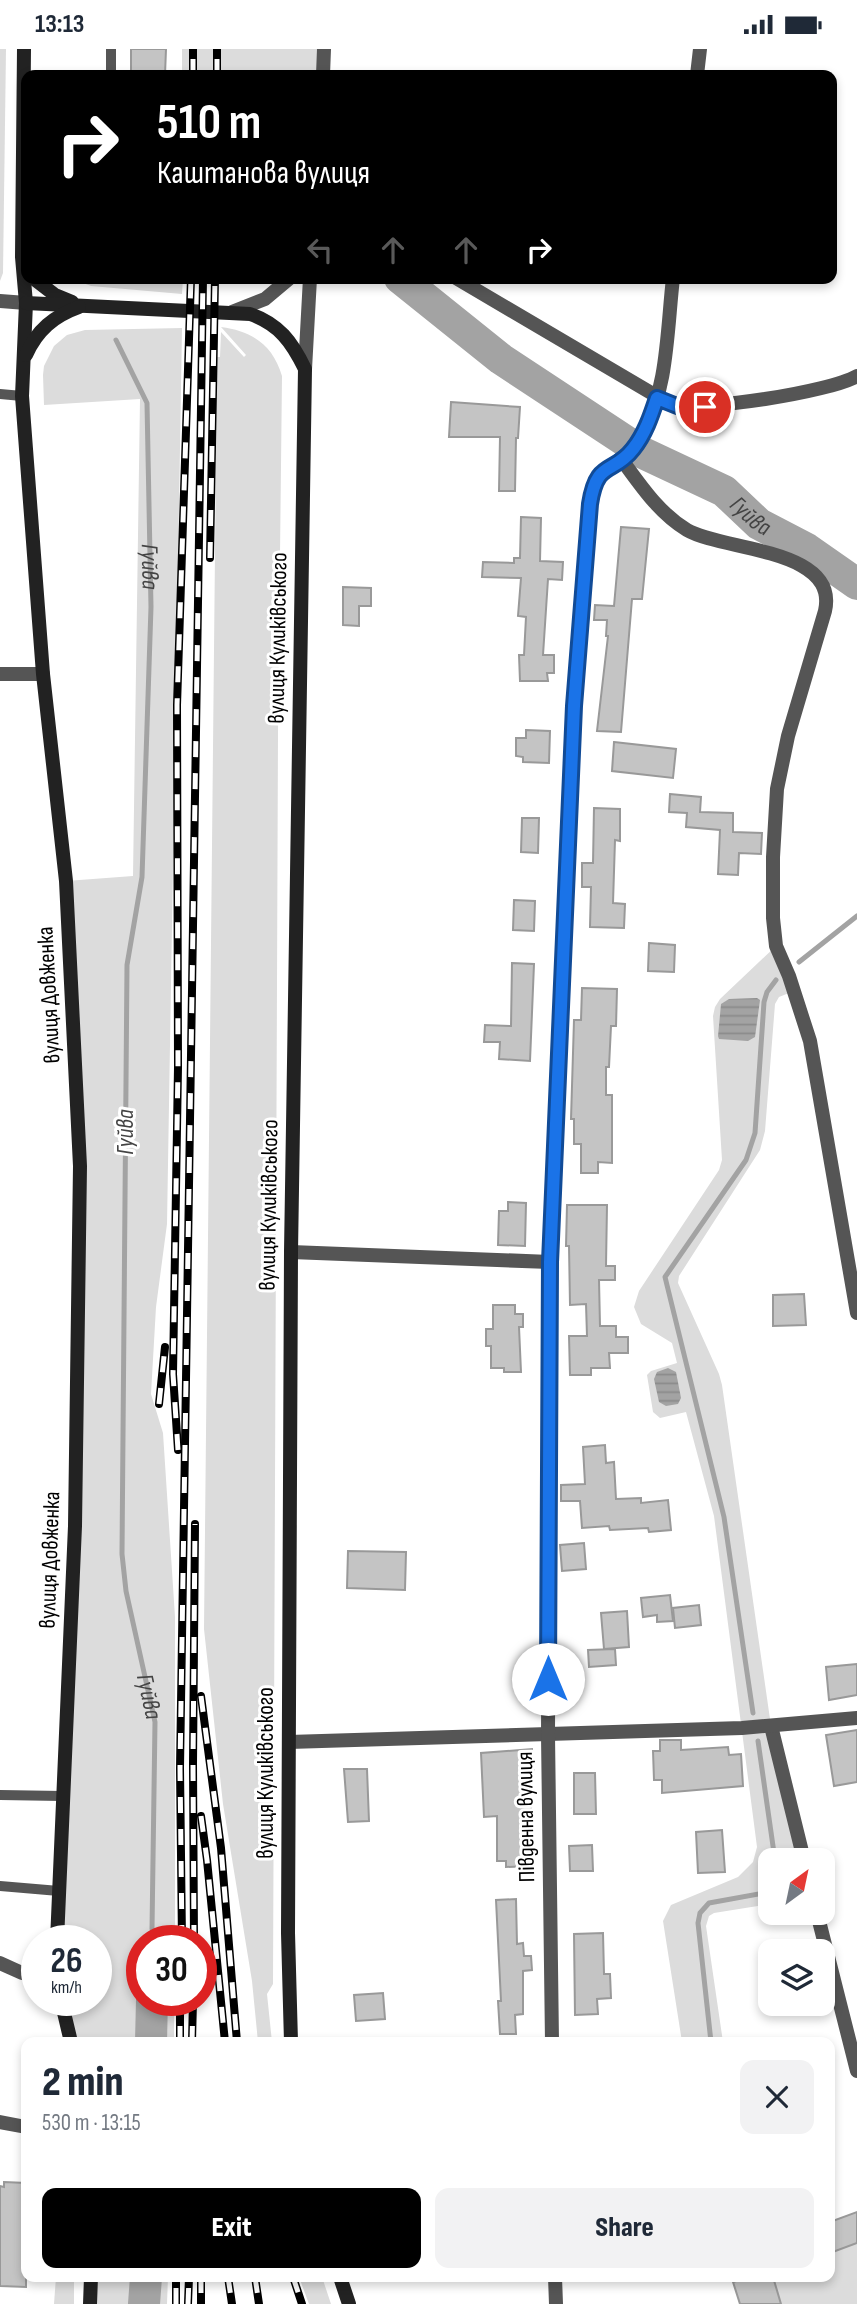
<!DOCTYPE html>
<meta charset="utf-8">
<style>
:root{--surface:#fff;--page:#f2f2f3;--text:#1f2937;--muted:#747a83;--accent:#000}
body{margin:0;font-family:"Sofia Sans Condensed",sans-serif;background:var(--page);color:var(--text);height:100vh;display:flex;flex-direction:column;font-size:26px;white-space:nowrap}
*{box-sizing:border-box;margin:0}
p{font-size:23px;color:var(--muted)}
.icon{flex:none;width:38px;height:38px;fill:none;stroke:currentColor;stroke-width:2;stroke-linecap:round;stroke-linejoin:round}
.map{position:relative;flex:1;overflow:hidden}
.drawer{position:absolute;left:21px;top:1988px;width:814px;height:245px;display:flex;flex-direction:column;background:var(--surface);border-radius:14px;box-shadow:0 4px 10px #0003}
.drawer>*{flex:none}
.guide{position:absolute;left:21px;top:21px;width:816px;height:214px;border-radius:14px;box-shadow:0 4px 10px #0003;background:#000;color:#fff;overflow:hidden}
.needle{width:46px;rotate:33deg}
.buttons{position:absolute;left:758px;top:1799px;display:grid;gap:14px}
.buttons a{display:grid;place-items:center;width:77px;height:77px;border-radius:14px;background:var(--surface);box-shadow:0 4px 10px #0003;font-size:35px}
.speed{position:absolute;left:21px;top:1876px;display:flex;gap:14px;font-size:35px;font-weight:700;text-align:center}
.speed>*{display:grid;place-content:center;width:91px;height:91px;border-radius:50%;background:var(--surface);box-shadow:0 4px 10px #0003;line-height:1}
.speed small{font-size:18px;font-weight:400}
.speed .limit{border:10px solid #d22;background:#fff;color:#111}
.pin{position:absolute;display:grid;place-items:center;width:60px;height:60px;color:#fff;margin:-30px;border:4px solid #fff;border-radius:50%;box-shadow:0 2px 7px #0007}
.me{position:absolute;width:77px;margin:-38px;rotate:0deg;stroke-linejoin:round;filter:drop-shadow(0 0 5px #0008)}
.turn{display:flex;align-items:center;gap:24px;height:147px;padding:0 21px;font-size:32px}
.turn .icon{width:91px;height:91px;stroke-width:2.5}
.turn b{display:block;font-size:49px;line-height:60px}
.lanes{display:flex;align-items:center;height:66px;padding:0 21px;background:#0003;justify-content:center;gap:35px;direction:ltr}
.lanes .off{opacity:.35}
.round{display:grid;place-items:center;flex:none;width:74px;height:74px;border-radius:14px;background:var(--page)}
.head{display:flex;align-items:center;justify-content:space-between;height:119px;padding:0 21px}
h1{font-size:42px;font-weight:800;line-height:52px}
.primary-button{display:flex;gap:14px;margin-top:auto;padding:14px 21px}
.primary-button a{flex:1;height:80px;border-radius:14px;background:var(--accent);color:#fff;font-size:28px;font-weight:800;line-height:80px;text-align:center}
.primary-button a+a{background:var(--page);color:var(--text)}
.status{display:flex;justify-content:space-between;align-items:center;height:49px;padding:0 35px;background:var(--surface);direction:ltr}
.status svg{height:19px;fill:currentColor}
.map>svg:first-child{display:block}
</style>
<div class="status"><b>13:13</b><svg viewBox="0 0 49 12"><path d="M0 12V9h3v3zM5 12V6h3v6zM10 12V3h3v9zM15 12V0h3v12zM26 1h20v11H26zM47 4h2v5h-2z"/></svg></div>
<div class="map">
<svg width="857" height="2255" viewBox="0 0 857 2255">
<defs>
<pattern id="water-rules" width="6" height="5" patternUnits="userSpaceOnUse" patternTransform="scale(1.75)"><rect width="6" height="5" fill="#a3a3a3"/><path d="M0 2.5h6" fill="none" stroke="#8b8b8b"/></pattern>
</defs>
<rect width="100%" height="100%" fill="#fff"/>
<g fill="#dcdcdc">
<polygon points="0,0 6,0 3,224 0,232"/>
<polygon points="182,0 323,0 321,26 182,26"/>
<polygon points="70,229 183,229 182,245 91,237"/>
<path d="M221,278C252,282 273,296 282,327L278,685L273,1935L267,1945L272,1993H258L252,1932L223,1755L204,1580L217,308H220L221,283L244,308L246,306Z"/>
<polygon points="182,279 167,1175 156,1258 151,1345 163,1384 175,1568 175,1892 142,1892 142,1951 174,1951 174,1993 71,1993 61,1951 96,1951 96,1892 57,1892 80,1117 66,832 133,827 140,350 44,356 43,326 44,317 54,297 67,286 85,281"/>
<polygon points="776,897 794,942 779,948 775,955 765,1082 760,1101 679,1227 678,1234 719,1325 722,1336 771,1677 804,1811 770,1811 770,1855 714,1864 709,1867 706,1877 723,1993 682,1993 663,1872 671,1856 738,1828 753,1813 757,1798 714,1467 686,1363 660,1369 653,1363 647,1326 651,1322 677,1314 672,1294 641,1275 634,1258 639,1242 719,1121 722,1111 713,967 715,958 720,950"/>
<polygon points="857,2194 857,2255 781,2255 773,2228 830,2228 830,2204"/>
<polygon points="56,2228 74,2228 74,2255 54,2255"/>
<polygon points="91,2228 168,2228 167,2255 90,2255"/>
<polygon points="299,2228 322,2228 331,2255 309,2255"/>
</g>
<g fill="url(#water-rules)">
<polygon points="757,949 760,951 755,988 748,992 719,990 718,987 721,955 729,950"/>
<polygon points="668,1319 676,1323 681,1349 678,1355 666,1357 659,1353 654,1330 657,1323"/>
</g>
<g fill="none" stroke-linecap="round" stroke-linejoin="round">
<g stroke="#a3a3a3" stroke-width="5">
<path id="s1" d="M116,291L147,354L151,558L142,828L127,916L122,1505L126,1542L155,1673L152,1880"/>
<polyline points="799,913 857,867"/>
<polyline points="753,1664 724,1468 665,1228 746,1111 755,1084 764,953 767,943 776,931"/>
<polyline points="758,1692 775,1811"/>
<polyline points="711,1993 698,1874 700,1864 709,1854 770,1843"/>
</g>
<g stroke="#a3a3a3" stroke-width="32">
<polyline points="400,229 501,310 627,393"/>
<path id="s2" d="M643,404L724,442L759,475L807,500L857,535"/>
<polyline points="151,1993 152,1951"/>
<polyline points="144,2255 146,2228"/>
</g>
</g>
<g fill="#c4c4c4" stroke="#999" stroke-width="2">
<polygon points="131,0 166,0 165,26 131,26"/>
<polygon points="451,353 520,358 518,389 516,389 515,442 499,442 500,388 449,388"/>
<polygon points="521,468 541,469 540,512 563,513 562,531 548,530 543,606 554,606 554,624 547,624 548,632 520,632 519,606 524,606 526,568 518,567 521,529 482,528 483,513 514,514 514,509 520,509"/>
<polygon points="621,478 649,480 642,550 632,550 621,683 597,682 608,587 606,587 607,571 594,571 595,556 614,557"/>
<polygon points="343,538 371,539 371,557 359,557 359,577 343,576"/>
<polygon points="526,681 550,682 549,714 523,713 523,708 516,707 516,689 526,689"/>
<polygon points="614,693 676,700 673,729 612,722"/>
<polygon points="670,745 701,748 700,763 733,764 733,783 762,784 761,805 739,804 738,826 718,825 720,781 686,778 687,764 669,763"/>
<polygon points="594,759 620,760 620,792 615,791 613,854 625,855 624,879 590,878 591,838 582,838 582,814 593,814"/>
<polygon points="522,769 539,769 538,804 521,803"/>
<polygon points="514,851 535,852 534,882 513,881"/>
<polygon points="649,894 675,896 674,923 648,922"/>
<polygon points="512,914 534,915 530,1012 499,1010 500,993 484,993 485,976 511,977"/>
<polygon points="582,939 617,940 616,977 611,977 609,1018 606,1018 606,1046 612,1046 612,1114 598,1113 598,1124 581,1124 581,1095 574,1095 574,1070 571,1070 574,971 581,971"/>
<polygon points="508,1153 526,1154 525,1197 498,1196 499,1162 508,1162"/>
<polygon points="567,1156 607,1156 606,1217 615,1217 615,1231 599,1231 600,1277 616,1277 616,1288 628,1288 628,1304 609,1304 610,1319 591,1319 591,1326 570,1326 569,1287 587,1287 586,1255 570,1256 569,1197 566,1197"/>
<polygon points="804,1245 806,1276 773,1277 773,1246"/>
<polygon points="493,1256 515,1256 515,1265 523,1265 523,1278 519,1278 521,1323 504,1323 504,1319 491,1319 491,1297 486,1297 486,1280 493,1280"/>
<polygon points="605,1396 606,1414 614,1413 616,1450 641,1449 641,1454 668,1451 671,1481 649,1483 648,1479 610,1481 609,1477 582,1479 580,1452 561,1452 561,1436 585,1435 583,1398"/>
<polygon points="584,1494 586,1520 562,1522 560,1496"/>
<polygon points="348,1502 406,1503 405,1541 347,1539"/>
<polygon points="670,1546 673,1572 657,1573 657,1566 643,1568 641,1549"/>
<polygon points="699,1556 701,1576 675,1579 673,1559"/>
<polygon points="627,1562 629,1598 604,1600 601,1564"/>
<polygon points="615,1600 616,1616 589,1618 588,1601"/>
<polygon points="857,1615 857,1646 829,1651 826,1618"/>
<polygon points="857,1681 857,1733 834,1737 826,1686"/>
<polygon points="660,1691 681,1691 681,1701 728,1698 729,1706 741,1705 743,1737 662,1744 662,1731 654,1731 653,1702 660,1702"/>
<polygon points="532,1700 534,1726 530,1727 533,1817 506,1818 506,1812 497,1812 497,1767 484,1768 481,1704"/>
<polygon points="344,1720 367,1720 369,1772 348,1773"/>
<polygon points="574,1724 595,1724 596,1765 574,1765"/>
<polygon points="722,1781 725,1823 698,1824 696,1783"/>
<polygon points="592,1796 593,1822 570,1822 569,1797"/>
<polygon points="516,1850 517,1895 523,1894 524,1907 531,1907 532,1921 523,1922 523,1965 515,1966 516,1985 500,1985 498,1952 501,1952 496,1851"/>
<polygon points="603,1884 604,1925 610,1925 611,1949 597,1950 598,1965 575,1966 574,1885"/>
<polygon points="383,1944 385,1970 356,1972 354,1946"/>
<polygon points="4,2133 26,2134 26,2238 0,2237 0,2137 4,2138"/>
<polygon points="857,2163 857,2194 830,2204 830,2173"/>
<polygon points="749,2228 773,2228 781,2255 740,2255 733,2233"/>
</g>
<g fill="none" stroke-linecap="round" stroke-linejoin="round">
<g stroke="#555" stroke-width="10">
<polyline points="111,26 111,0"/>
<polyline points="0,345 22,347"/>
<polyline points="0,1746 62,1747"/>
<polyline points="0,1837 59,1842"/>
</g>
<g stroke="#555" stroke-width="14">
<polyline points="323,26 324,0"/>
<polyline points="697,26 700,0"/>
<path d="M456,229L670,355C702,363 829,343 857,327"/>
<polyline points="0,252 26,254"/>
<polyline points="232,263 265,250 290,229"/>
<polyline points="305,320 310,229"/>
<path d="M622,411C641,437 659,464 687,481C723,502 839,499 825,562L788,687L777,740L773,808V869L776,897L789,927L810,992L857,1264"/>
<polyline points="0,625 43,625"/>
<polyline points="291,1203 550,1213"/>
<polyline points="771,1677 804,1811"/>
<polyline points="289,1693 742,1679 857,1669"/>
<polyline points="817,1864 857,2022"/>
<polyline points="0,1914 22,1924 37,1927"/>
<path d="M552,1993L548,1686L550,1213L574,657L591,446C600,412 625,416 642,387C668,340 667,281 673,229"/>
<polyline points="0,2073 26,2078"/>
<polyline points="555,2228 556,2255"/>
</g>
<g stroke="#222" stroke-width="14">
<polyline points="24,0 22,208 26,254 22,347 43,625 66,832 80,1117 75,1477 57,1892"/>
<polyline points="33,229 55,246 72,253"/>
<path d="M26,254L250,265C279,275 292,293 305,320L291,1203L288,1884L291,1993"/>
<path d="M26,306C37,281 54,267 79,258"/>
<polyline points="61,1951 71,1993"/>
<polyline points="340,2228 349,2255"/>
<polyline points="90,2255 91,2228"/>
</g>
<g stroke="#000" stroke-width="8">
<g id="rail">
<polyline points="193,26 193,0"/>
<polyline points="217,26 217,0"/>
<polyline points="210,509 215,229"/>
<polyline points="159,1355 165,1298"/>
<polyline points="178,1401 173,1325 178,1018 177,656 191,229"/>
<polyline points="201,1647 221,1799 237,1993"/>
<polyline points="201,1767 207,1811 225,1993"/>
<polyline points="182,1892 180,1719 203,229"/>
<polyline points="194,1892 193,1715 195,1475"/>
<polyline points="180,1993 180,1951"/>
<polyline points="192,1993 193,1951"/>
<polyline points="201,2228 201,2255"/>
<polyline points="228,2228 232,2255"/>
<polyline points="255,2228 259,2255"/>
<polyline points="293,2228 302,2255"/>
<polyline points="176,2255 176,2228"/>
<polyline points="188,2255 189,2228"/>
</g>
</g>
<use href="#rail" stroke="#fff" stroke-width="5" stroke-dasharray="16" stroke-linecap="butt"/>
</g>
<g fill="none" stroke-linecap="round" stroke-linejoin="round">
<g stroke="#114b97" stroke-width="18">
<path id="route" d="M548,1630L550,1213L574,657L590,455C597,410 613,426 633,400C645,385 651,367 657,349L677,357L705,358"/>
</g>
<use href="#route" stroke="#1a73e8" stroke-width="12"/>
</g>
<g text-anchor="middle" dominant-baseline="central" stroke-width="6" stroke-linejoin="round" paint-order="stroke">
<g font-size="23" fill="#000" stroke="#fff">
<text transform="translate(278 589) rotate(-89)">вулиця Куликівського</text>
<text transform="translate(49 946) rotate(-93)">вулиця Довженка</text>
<text transform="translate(269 1156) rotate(-89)">вулиця Куликівського</text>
<text transform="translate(50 1511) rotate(-88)">вулиця Довженка</text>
<text transform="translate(266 1724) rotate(-90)">вулиця Куликівського</text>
<text transform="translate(526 1768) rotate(-91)">Південна вулиця</text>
</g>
<g font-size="24" font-style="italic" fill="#444" stroke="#fff">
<text stroke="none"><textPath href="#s2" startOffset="126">Гуйва</textPath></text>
<text stroke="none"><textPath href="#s1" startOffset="234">Гуйва</textPath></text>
<text transform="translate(125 1083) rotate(-90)">Гуйва</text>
<text stroke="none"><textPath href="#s1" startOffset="1368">Гуйва</textPath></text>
</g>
</g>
</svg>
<div class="buttons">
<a><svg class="needle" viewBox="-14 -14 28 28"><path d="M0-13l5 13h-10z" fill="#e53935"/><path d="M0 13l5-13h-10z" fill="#747a83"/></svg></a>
<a><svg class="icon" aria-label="layers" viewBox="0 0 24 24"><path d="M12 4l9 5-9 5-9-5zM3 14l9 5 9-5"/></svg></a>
</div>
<div class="speed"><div>26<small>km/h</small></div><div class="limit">30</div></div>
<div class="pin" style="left:705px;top:358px;background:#d93025"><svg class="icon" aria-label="arrive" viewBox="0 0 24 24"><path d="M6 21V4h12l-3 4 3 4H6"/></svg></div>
<svg class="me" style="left:548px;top:1630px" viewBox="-20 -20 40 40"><circle r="19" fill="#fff"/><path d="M0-13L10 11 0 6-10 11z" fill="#1a73e8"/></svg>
<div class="guide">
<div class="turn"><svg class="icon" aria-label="right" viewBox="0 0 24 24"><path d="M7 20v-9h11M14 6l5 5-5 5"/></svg><div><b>510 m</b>Каштанова вулиця</div></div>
<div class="lanes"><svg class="icon off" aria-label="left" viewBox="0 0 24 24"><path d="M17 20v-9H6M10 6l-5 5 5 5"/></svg><svg class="icon off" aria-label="ahead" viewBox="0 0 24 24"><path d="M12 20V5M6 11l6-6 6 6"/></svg><svg class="icon off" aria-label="ahead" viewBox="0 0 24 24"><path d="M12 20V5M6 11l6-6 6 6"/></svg><svg class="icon" aria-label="right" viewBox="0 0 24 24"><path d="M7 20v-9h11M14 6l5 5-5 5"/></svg></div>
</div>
<section class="drawer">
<div class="head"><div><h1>2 min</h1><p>530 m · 13:15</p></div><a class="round"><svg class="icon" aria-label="close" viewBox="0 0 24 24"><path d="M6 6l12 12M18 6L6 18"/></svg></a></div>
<div class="primary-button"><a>Exit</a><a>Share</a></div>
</section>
</div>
